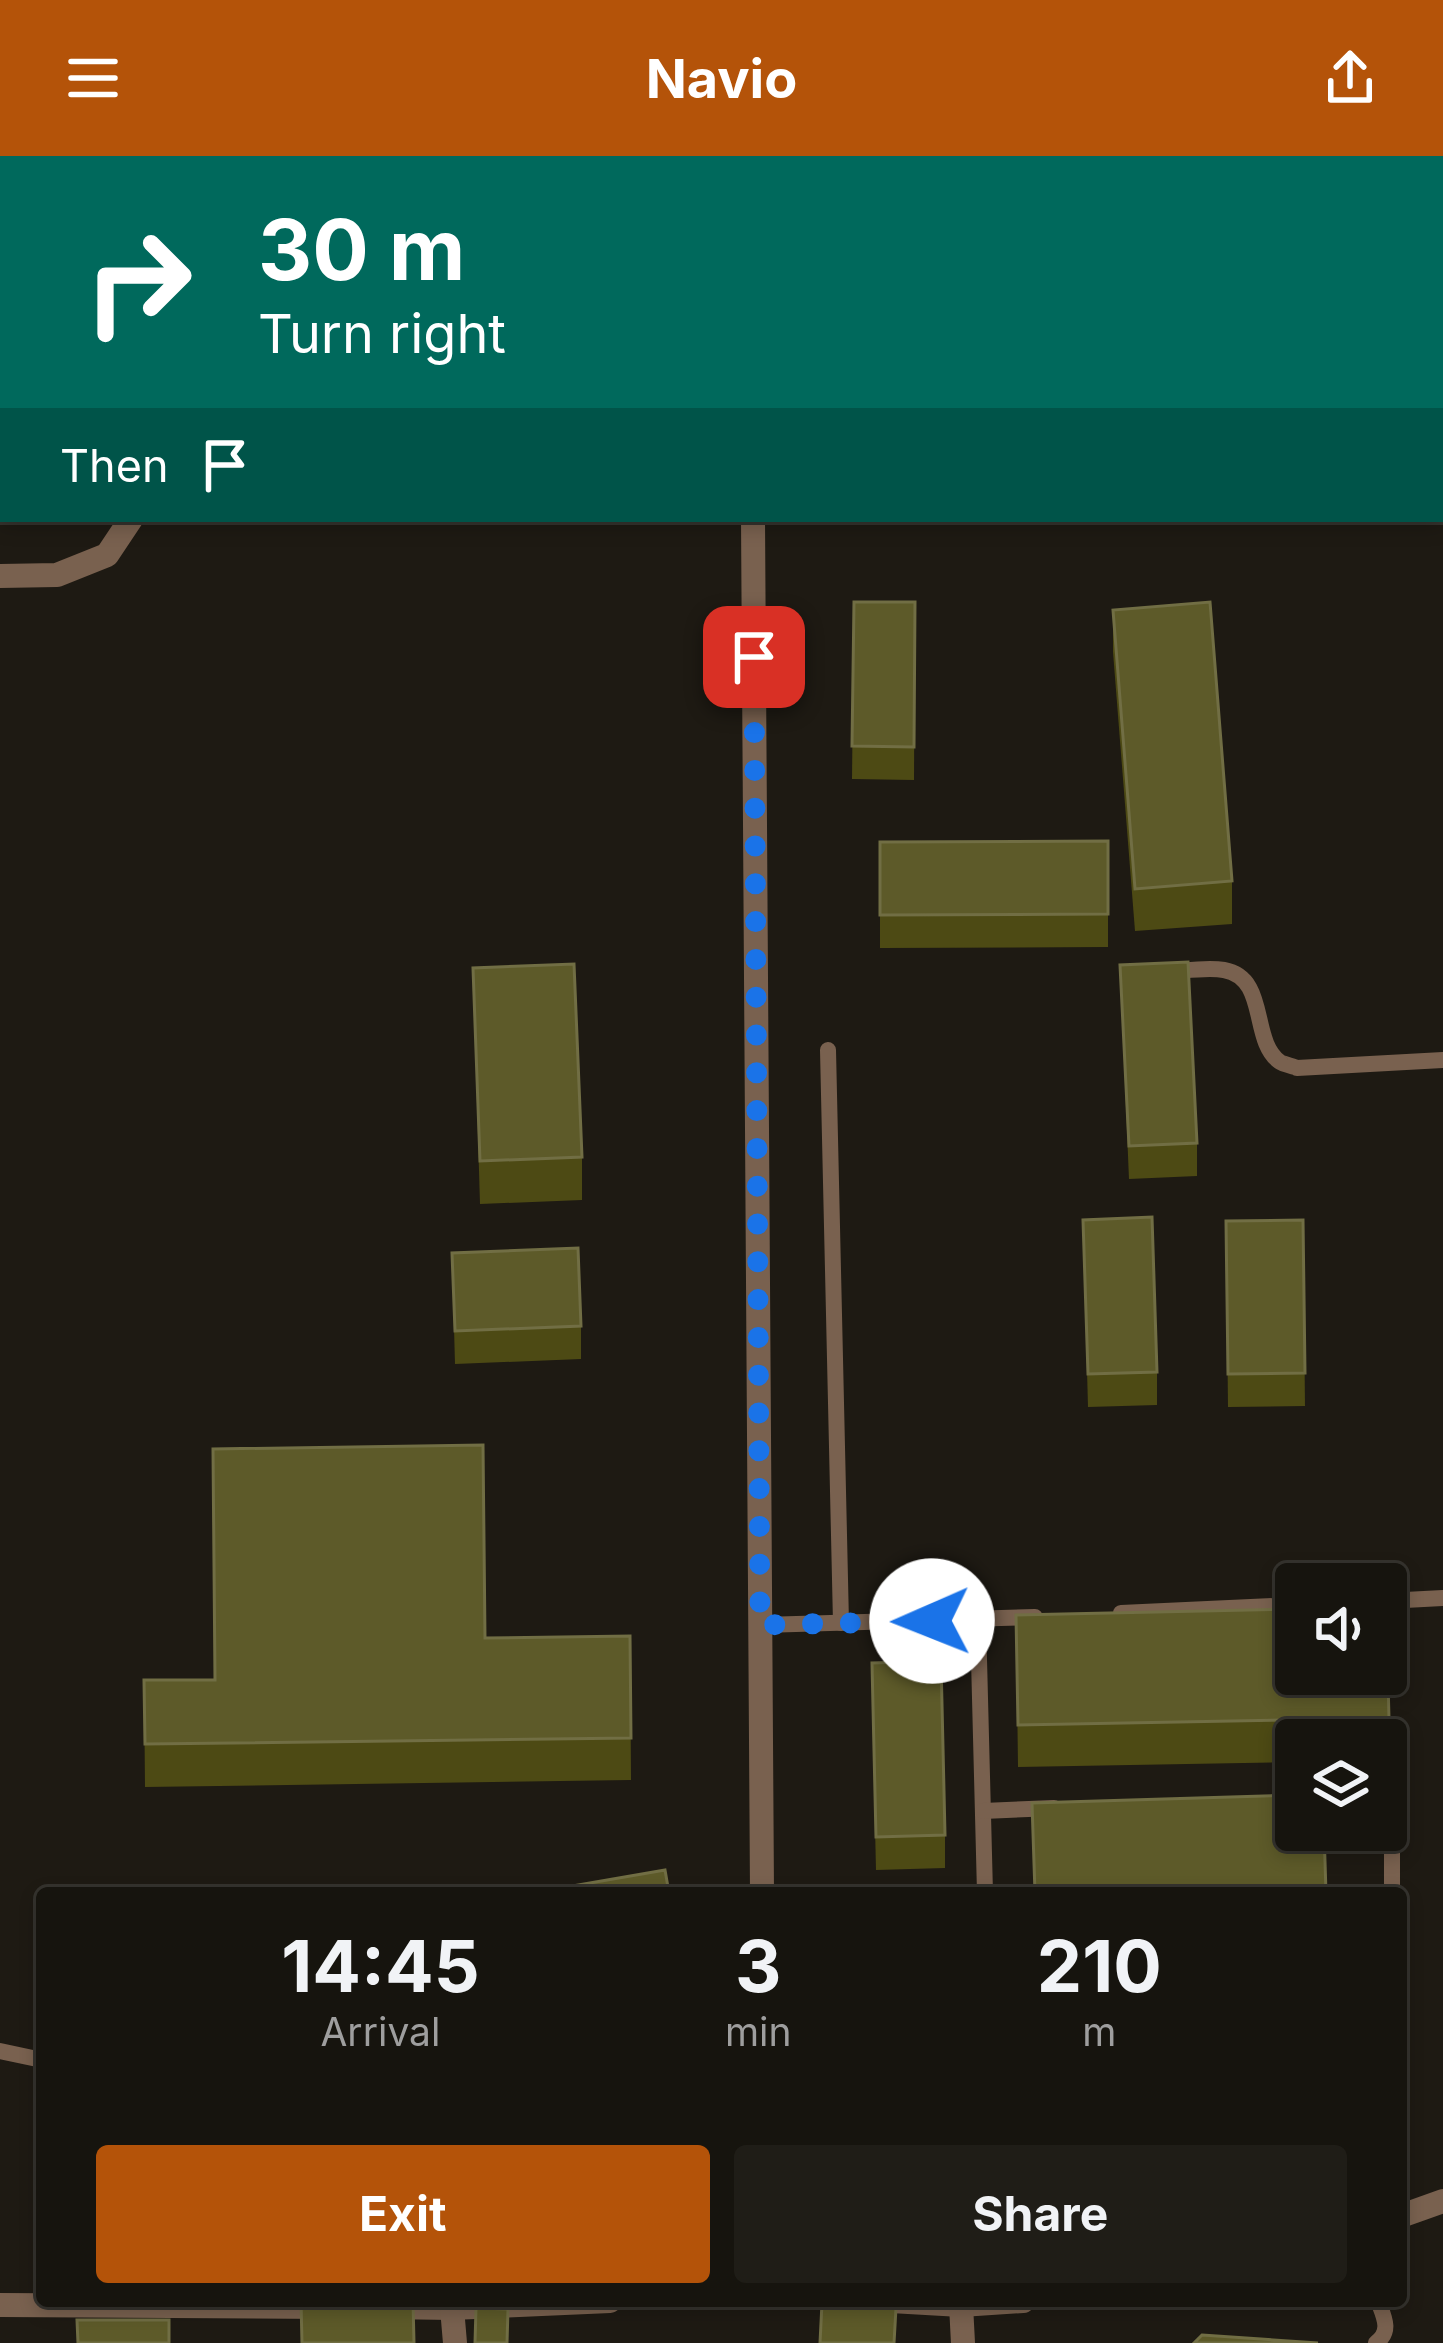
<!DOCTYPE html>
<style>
:root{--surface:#16140e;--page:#1f1d17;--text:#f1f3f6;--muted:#9e9e9e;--line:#35332e;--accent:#b45309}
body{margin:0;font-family:Inter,sans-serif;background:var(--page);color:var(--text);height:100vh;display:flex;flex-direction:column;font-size:45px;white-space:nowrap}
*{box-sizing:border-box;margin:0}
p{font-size:39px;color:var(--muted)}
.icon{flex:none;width:66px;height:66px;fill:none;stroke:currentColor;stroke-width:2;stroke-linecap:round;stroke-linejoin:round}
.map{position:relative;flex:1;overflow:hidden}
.sheet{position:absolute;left:36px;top:1731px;width:1371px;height:420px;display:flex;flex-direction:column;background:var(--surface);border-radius:12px;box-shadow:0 6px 18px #0003,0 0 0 3px var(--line)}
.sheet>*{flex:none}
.banner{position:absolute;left:0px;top:0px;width:1443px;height:366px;box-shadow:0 6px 18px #0003,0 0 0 3px var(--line);background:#00695c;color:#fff;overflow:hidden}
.tools{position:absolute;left:1275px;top:1407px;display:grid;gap:24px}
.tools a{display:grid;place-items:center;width:132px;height:132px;border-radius:12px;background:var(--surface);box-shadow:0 6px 18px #0003,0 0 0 3px var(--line);font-size:60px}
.pin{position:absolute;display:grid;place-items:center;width:102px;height:102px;color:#fff;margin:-51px;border-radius:24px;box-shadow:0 6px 18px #0006}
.me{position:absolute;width:132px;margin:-66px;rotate:269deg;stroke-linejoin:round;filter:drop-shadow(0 0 9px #0008)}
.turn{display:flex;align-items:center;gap:42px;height:252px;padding:0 60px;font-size:54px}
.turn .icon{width:156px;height:156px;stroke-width:2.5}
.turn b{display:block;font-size:84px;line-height:102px}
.then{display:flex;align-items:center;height:114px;padding:0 60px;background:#0003;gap:24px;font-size:45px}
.eta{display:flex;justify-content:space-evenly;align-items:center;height:204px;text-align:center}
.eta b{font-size:72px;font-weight:700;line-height:84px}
.action{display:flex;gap:24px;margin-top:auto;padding:24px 60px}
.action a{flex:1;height:138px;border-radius:12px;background:var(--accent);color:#fff;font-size:48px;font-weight:700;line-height:138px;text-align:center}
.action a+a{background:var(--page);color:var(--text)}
header{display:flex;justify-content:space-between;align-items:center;height:156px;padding:0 60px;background:var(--accent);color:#fff;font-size:54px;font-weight:700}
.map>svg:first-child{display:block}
</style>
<header><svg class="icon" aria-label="menu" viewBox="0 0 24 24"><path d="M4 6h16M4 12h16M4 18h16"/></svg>Navio<svg class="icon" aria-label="share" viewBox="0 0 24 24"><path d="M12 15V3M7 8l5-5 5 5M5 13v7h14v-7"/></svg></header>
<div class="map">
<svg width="1443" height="2187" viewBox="0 0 1443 2187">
<rect width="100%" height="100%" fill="#1e1a13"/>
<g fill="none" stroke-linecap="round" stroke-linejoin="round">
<g stroke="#79614f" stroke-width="16">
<polyline points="607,0 607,3"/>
<polyline points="924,0 924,3"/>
<path d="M1167,816C1185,815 1206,811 1224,814C1269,822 1250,885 1280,906C1280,907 1296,911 1297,912L1443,904"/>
<polyline points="828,894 841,1467"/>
<polyline points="1386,1445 1443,1442"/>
<polyline points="1121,1457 1296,1449"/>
<polyline points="978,1464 985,1737"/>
<polyline points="760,1469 1035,1461"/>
<polyline points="1386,1651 1392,1668 1392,1737"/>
<polyline points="983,1655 1054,1652"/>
<polyline points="0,1895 42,1904"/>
<path d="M1376,2187C1392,2175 1384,2161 1378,2145"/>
</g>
<g stroke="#79614f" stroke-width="24">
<polyline points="119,0 119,3"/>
<polyline points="750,0 750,3"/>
<polyline points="753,363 762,1737"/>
<polyline points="0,420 57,419 107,399 131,363"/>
<polyline points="1401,2060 1443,2045"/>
<polyline points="891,2145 961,2149 1023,2145"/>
<polyline points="0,2149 332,2151"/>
<polyline points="961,2149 963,2187"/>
<polyline points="385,2151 452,2152 610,2145"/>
<polyline points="452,2152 455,2187"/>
</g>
</g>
<g fill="#4d4a14">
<rect x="344" y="0" width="147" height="3"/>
<polygon points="1438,0 1443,0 1443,105 1440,3"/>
<polygon points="854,446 915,446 914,624 852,623"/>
<polygon points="1113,454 1232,725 1232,768 1135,775 1113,496"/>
<polygon points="1108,685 1108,791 880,792 880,686"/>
<polygon points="1120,809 1197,987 1197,1020 1129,1023"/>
<polygon points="473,812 582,1001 582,1044 480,1048"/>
<polygon points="1083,1064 1157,1216 1157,1249 1088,1251"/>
<polygon points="1303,1064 1305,1250 1228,1251 1226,1065"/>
<polygon points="452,1097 581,1170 581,1203 455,1208"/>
<polygon points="1387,1452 1389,1604 1386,1604 1386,1584 1296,1584 1296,1606 1018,1611 1016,1459"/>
<polygon points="630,1480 631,1624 145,1631 144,1524 215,1524 485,1482"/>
<polygon points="872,1540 945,1679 945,1712 876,1714"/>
</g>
<g fill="#5d5a29" stroke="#716e44" stroke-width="3">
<rect x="1266" y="0" width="102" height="3"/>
<polygon points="1440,0 1443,0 1443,62"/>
<polygon points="854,446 915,446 914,591 852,590"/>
<polygon points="1210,446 1232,725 1135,733 1113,454"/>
<polygon points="1108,685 1108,758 880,759 880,686"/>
<polygon points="1188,806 1197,987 1129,990 1120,809"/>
<polygon points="574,808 582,1001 480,1005 473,812"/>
<polygon points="1152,1061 1157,1216 1088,1218 1083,1064"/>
<polygon points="1303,1064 1305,1217 1228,1218 1226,1065"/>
<polygon points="578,1092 581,1170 455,1175 452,1097"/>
<polygon points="483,1289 485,1482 630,1480 631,1582 145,1588 144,1524 215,1524 213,1293"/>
<polygon points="1386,1452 1389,1562 1018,1569 1016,1459 1296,1453 1296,1518 1386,1518"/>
<polygon points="941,1505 945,1679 876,1681 872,1507"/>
<polygon points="1296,1639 1296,1674 1324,1674 1326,1737 1035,1737 1032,1647"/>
<polygon points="665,1714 669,1737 532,1737"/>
<polygon points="301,2145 413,2145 414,2187 302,2187"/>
<polygon points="822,2147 896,2152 894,2187 820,2187"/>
<polygon points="476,2152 508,2153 507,2187 475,2187"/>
<polygon points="77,2164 169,2164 169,2187 78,2187"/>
<polygon points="1202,2179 1318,2187 1194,2187"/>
</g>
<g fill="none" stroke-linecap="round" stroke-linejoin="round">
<polyline stroke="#1a73e8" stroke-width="21" stroke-dasharray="0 37.8" points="754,501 760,1469 932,1465"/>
</g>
</svg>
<div class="tools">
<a><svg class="icon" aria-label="sound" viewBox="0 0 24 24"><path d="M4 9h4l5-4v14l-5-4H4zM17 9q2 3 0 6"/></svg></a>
<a><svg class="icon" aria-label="layers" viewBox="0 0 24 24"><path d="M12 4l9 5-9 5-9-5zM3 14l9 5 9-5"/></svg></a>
</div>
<div class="pin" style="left:754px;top:501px;background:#d93025"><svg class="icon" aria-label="arrive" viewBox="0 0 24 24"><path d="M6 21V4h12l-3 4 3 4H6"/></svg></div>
<svg class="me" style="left:932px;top:1465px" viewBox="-20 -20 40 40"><circle r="19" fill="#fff"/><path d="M0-13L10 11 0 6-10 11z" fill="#1a73e8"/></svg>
<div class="banner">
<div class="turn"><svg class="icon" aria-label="right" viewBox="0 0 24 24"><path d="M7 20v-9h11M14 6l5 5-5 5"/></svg><div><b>30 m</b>Turn right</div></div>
<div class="then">Then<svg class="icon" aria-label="arrive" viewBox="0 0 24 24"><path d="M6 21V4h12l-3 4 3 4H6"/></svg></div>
</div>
<section class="sheet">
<div class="eta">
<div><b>14:45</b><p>Arrival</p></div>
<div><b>3</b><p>min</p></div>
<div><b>210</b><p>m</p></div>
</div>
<div class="action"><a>Exit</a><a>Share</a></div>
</section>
</div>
